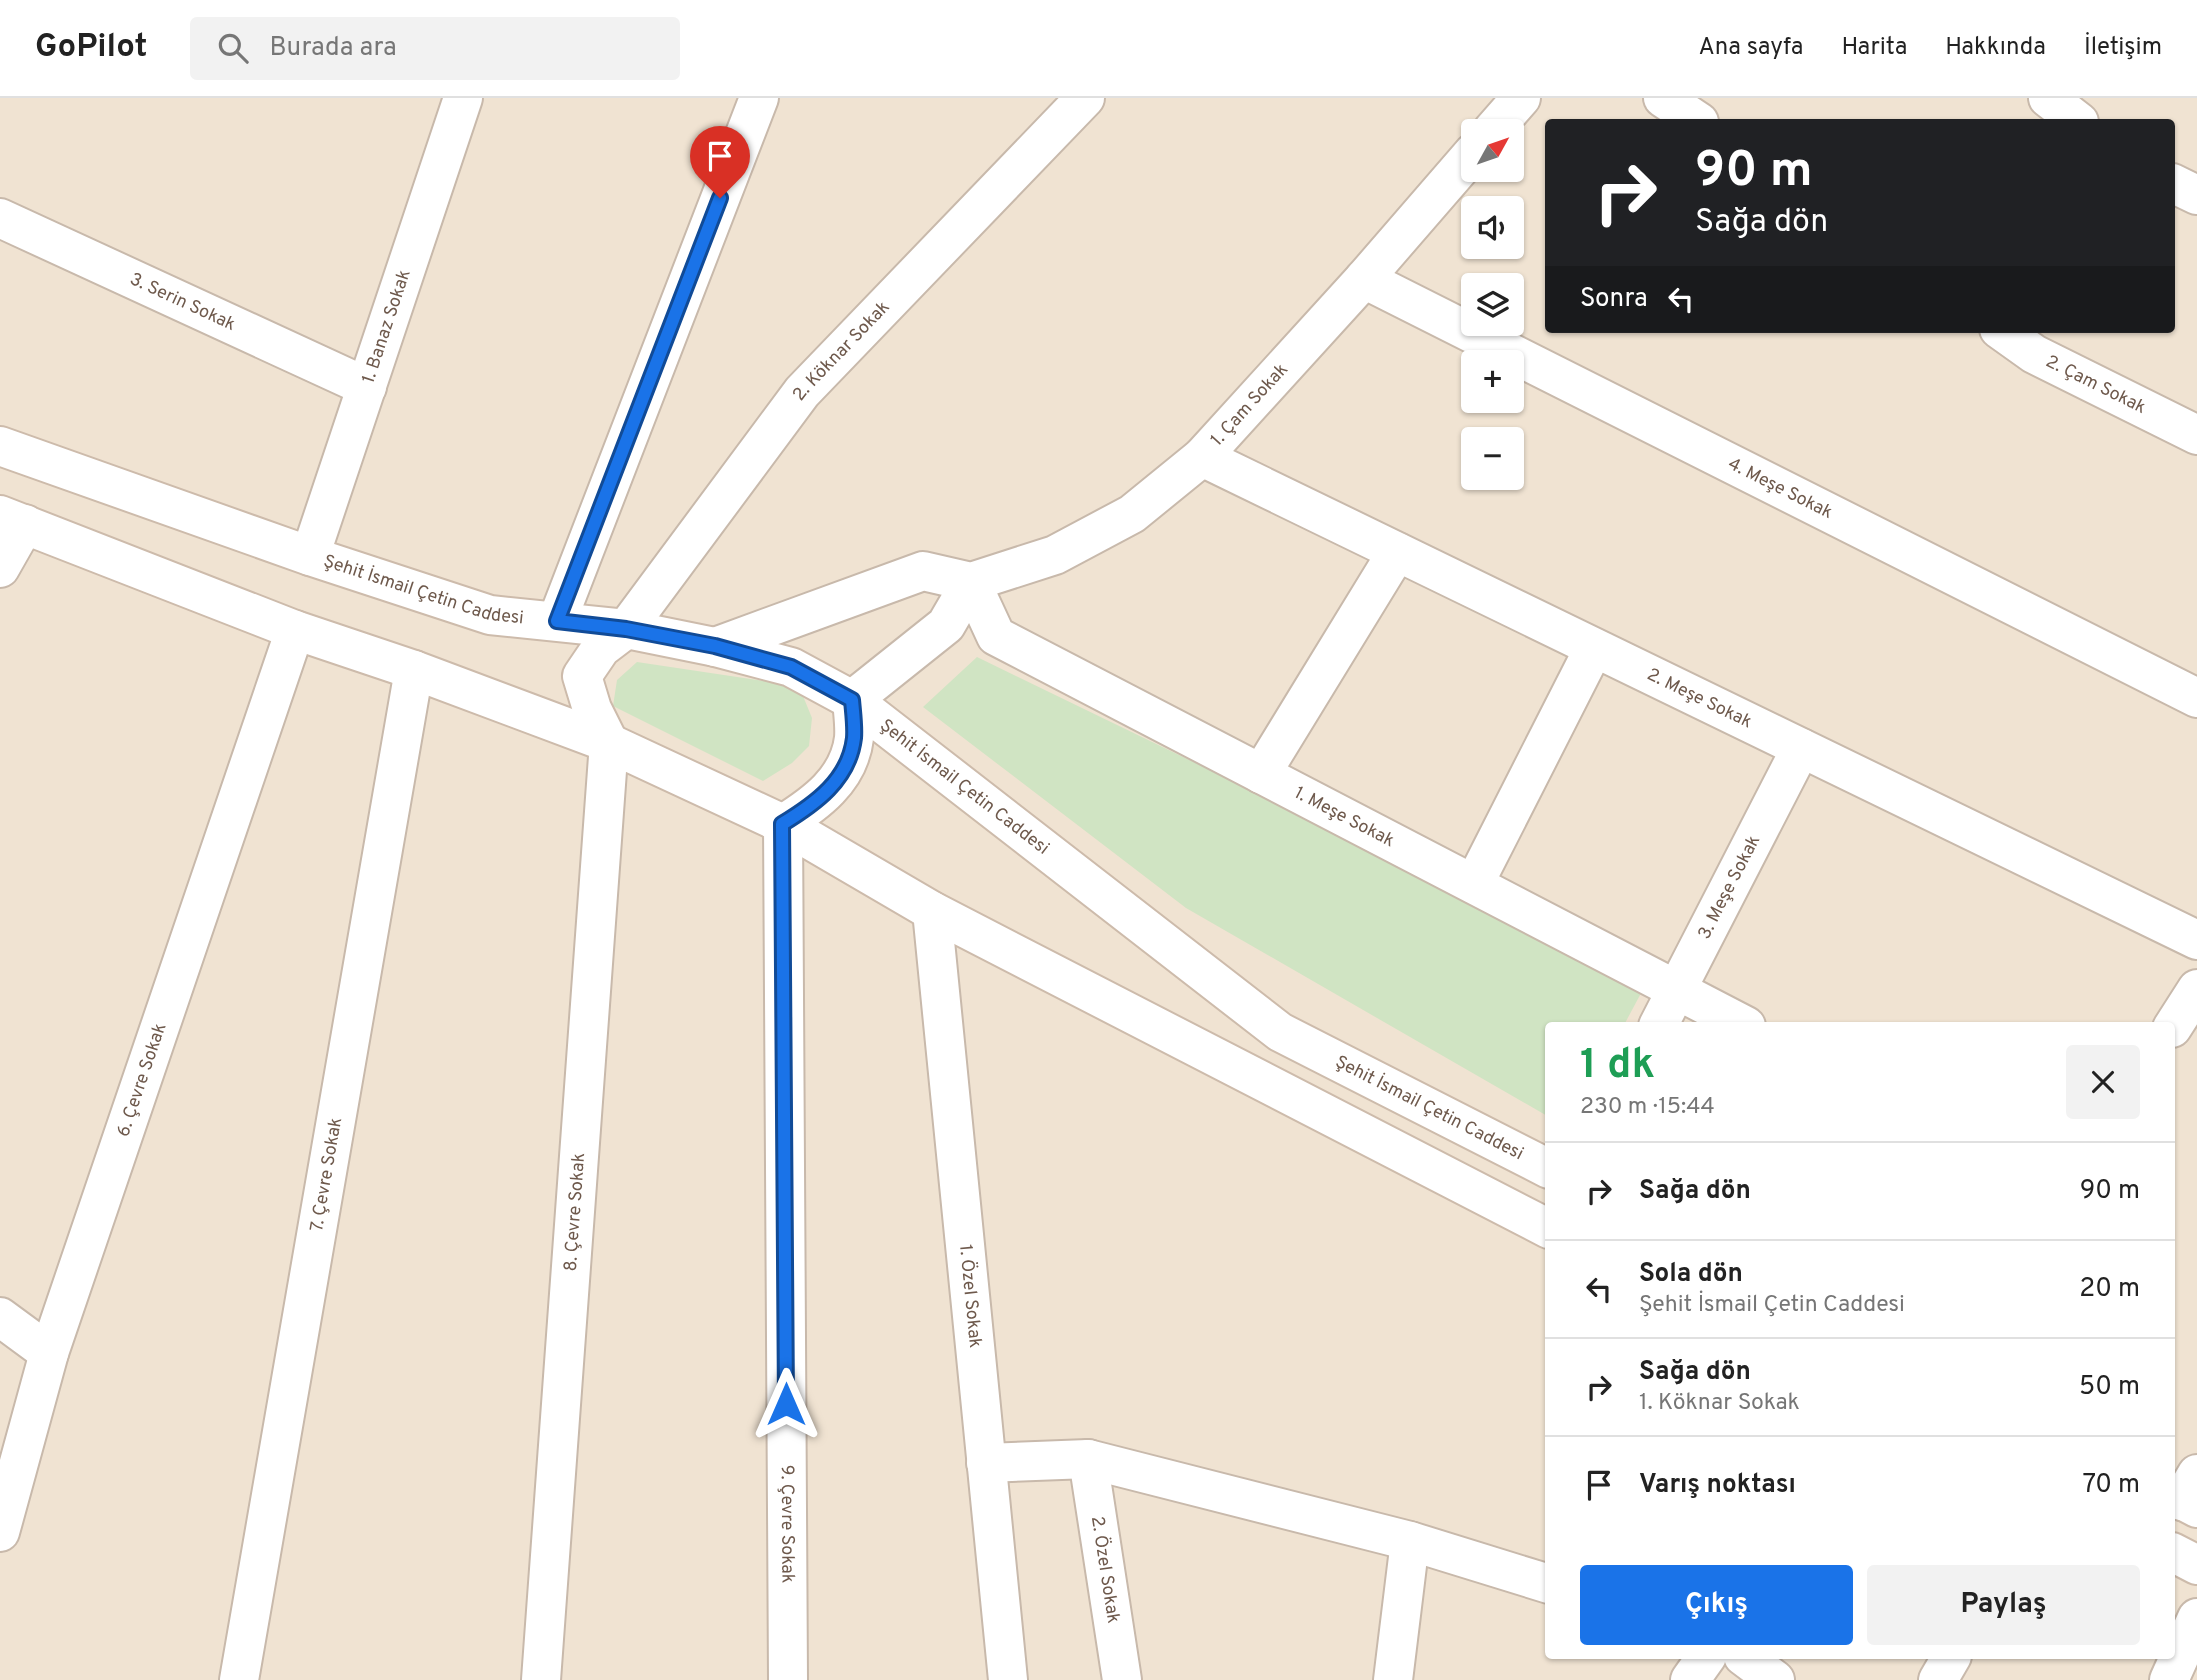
<!DOCTYPE html>
<html lang="tr">
<meta charset="utf-8">
<style>
:root{--surface:#fff;--page:#f2f2f2;--text:#222;--muted:#767676;--line:#e0e0e0;--accent:#1a73e8}
body{margin:0;font-family:Overpass,sans-serif;background:var(--page);color:var(--text);height:100vh;display:flex;flex-direction:column;font-size:26px;white-space:nowrap}
*{box-sizing:border-box;margin:0}
p{font-size:23px;color:var(--muted)}
.icon{flex:none;width:38px;height:38px;fill:none;stroke:currentColor;stroke-width:2;stroke-linecap:round;stroke-linejoin:round}
.map{position:relative;flex:1;overflow:hidden}
.details{position:absolute;left:1545px;top:924px;width:630px;height:637px;display:flex;flex-direction:column;background:var(--surface);border-radius:7px;box-shadow:0 2px 5px #0004}
.details>*{flex:none}
.banner{position:absolute;left:1545px;top:21px;width:630px;height:214px;border-radius:7px;box-shadow:0 2px 5px #0004;background:#202124;color:#fff;overflow:hidden}
.needle{width:46px;rotate:50deg}
.fabs{position:absolute;left:1461px;top:21px;display:grid;gap:14px}
.fabs a{display:grid;place-items:center;width:63px;height:63px;border-radius:7px;background:var(--surface);box-shadow:0 2px 5px #0004;font-size:35px}
.pin{position:absolute;display:grid;place-items:center;width:60px;height:60px;color:#fff;margin:-72px -30px;border-radius:50% 50% 50% 0;rotate:-45deg;box-shadow:0 0 7px #0007}
.pin .icon{rotate:45deg}
.me{position:absolute;width:77px;margin:-38px;rotate:0deg;stroke-linejoin:round;filter:drop-shadow(0 0 5px #0008)}
.turn{display:flex;align-items:center;gap:24px;height:147px;padding:0 35px;font-size:32px}
.turn .icon{width:91px;height:91px;stroke-width:2.5}
.turn b{display:block;font-size:49px;line-height:60px}
.then{display:flex;align-items:center;height:66px;padding:0 35px;background:#0003;gap:14px;font-size:26px}
.round{display:grid;place-items:center;flex:none;width:74px;height:74px;border-radius:7px;background:var(--page)}
.overview{display:flex;align-items:center;justify-content:space-between;height:119px;padding:0 35px}
h1{font-size:42px;font-weight:700;line-height:52px;color:#1e9e55}
.cta{display:flex;gap:14px;margin-top:auto;padding:14px 35px}
.cta a{flex:1;height:80px;border-radius:7px;background:var(--accent);color:#fff;font-size:28px;font-weight:700;line-height:80px;text-align:center}
.cta a+a{background:var(--page);color:var(--text)}
ul{padding:0;list-style:none}
li{display:flex;align-items:center;gap:21px;height:98px;padding:0 35px;border-top:2px solid var(--line)}
li div{flex:1}
li b{display:block;font-size:26px}
li em{font-style:normal}
header{display:flex;align-items:center;gap:42px;box-sizing:border-box;height:98px;padding:0 35px;background:var(--surface);border-bottom:2px solid var(--line)}
header strong{font-size:33px}
nav{display:flex;gap:38px;margin-inline-start:auto;font-size:24px}
.search{width:490px;height:63px;background:var(--page);display:flex;align-items:center;gap:18px;box-sizing:border-box;padding:0 24px;border-radius:7px;color:var(--muted);font-size:26px}
.map>svg:first-child{display:block}
</style>
<header>
<strong>GoPilot</strong>
<div class="search"><svg class="icon" aria-label="search" viewBox="0 0 24 24"><circle cx="10" cy="10" r="6"/><path d="M15 15l6 6"/></svg>Burada ara</div>
<nav><a>Ana sayfa</a><a>Harita</a><a>Hakkında</a><a>İletişim</a></nav>
</header>
<div class="map">
<svg width="2197" height="1582" viewBox="0 0 2197 1582">
<rect width="100%" height="100%" fill="#f9f1e2"/>
<path fill="#f0e3d2" fill-rule="evenodd" d="M0,0H2197V1582H0ZM1549,24H2172V231H1549ZM1474,33H1512V72H1474ZM1474,110H1512V149H1474ZM1474,187H1512V226H1474ZM1474,264H1512V303H1474ZM1474,341H1512V380H1474ZM1549,928H2172V1558H1549Z"/>
<g fill="#d0e4c3">
<polygon points="977,559 1647,884 1624,927 1549,928 1549,1019 1186,810 923,609"/>
<polygon points="637,564 790,587 803,598 812,620 809,648 792,665 763,683 613,608 617,582"/>
</g>
<g fill="none" stroke-linecap="round" stroke-linejoin="round">
<g stroke="#c8b9ab" stroke-width="42">
<g id="street">
<polyline points="1663,0 1699,24"/>
<polyline points="2048,0 2079,24"/>
<polyline points="1492,33 1521,0"/>
<polyline points="2172,85 2197,97"/>
<path id="s1" d="M0,120L367,289"/>
<path id="s2" d="M1364,181L2197,600"/>
<path id="s3" d="M1999,231L2034,256L2197,337"/>
<path id="s4" d="M1202,359L2197,842"/>
<path id="s5" d="M310,458L463,0"/>
<polyline points="0,470 25,426"/>
<path id="s6" d="M971,484L996,538L1746,928"/>
<polyline points="557,523 759,0"/>
<path id="s7" d="M626,531L802,294L1085,0"/>
<path id="s8" d="M715,549L923,473L971,484L1055,457L1132,416L1202,359L1364,181L1474,54"/>
<polyline points="852,602 946,527 971,484"/>
<polyline points="1261,676 1397,454"/>
<path id="s9" d="M783,726L788,1582"/>
<polyline points="1474,786 1594,550"/>
<path id="s10" d="M932,813L1008,1582"/>
<path id="s11" d="M1658,928L1801,650"/>
<polyline points="2172,930 2197,891"/>
<polyline points="0,1219 49,1255"/>
<path id="s12" d="M1088,1361L1122,1582"/>
<polyline points="986,1365 1088,1361 1410,1443 1549,1486"/>
<polyline points="2181,1403 2197,1376"/>
<path id="s13" d="M0,1434L49,1255L295,532"/>
<polyline points="1743,1558 1775,1582"/>
<path id="s14" d="M239,1582L414,572"/>
<path id="s15" d="M541,1582L609,645"/>
<polyline points="1393,1582 1410,1443"/>
<polyline points="1690,1582 1707,1558"/>
<polyline points="1938,1582 1952,1558"/>
<polyline points="2169,1582 2197,1520"/>
</g>
</g>
<g stroke="#cdbbab" stroke-width="42">
<g id="secondary">
<path id="s16" d="M0,348L310,458L490,517L626,531L715,549L791,569L852,602L1280,934L1549,1071"/>
<polyline points="0,417 295,532 414,572 609,645 783,726 932,813 1549,1131"/>
<polyline points="609,645 592,611 582,578 601,550 626,531"/>
<path d="M783,726C815,706 849,682 854,640C855,628 853,614 852,602"/>
<polyline points="2172,1397 2197,1410"/>
<polyline points="2172,1454 2197,1467"/>
</g>
</g>
<use href="#street" stroke="#fff" stroke-width="38"/>
<use href="#secondary" stroke="#fff" stroke-width="38"/>
</g>
<g fill="none" stroke-linecap="round" stroke-linejoin="round">
<g stroke="#114b97" stroke-width="18">
<path id="route" d="M720,100L557,523L626,531L715,548L791,569L852,602C853,614 855,628 854,640C849,682 815,706 782,726L786,1306"/>
</g>
<use href="#route" stroke="#1a73e8" stroke-width="12"/>
</g>
<g text-anchor="middle" dominant-baseline="central" stroke-width="5" stroke-linejoin="round" paint-order="stroke">
<g font-size="18" fill="#6e594c" stroke="#fdf5e8">
<text stroke="none"><textPath href="#s1" startOffset="201">3. Serin Sokak</textPath></text>
<text stroke="none"><textPath href="#s5" startOffset="242">1. Banaz Sokak</textPath></text>
<text stroke="none"><textPath href="#s7" startOffset="352">2. Köknar Sokak</textPath></text>
<text stroke="none"><textPath href="#s3" startOffset="112">2. Çam Sokak</textPath></text>
<text stroke="none"><textPath href="#s8" startOffset="607">1. Çam Sokak</textPath></text>
<text stroke="none"><textPath href="#s2" startOffset="466">4. Meşe Sokak</textPath></text>
<text stroke="none"><textPath href="#s16" startOffset="448">Şehit İsmail Çetin Caddesi</textPath></text>
<text stroke="none"><textPath href="#s4" startOffset="553">2. Meşe Sokak</textPath></text>
<text stroke="none"><textPath href="#s16" startOffset="1036">Şehit İsmail Çetin Caddesi</textPath></text>
<text stroke="none"><textPath href="#s6" startOffset="452">1. Meşe Sokak</textPath></text>
<text stroke="none"><textPath href="#s11" startOffset="156">3. Meşe Sokak</textPath></text>
<text stroke="none"><textPath href="#s13" startOffset="474">6. Çevre Sokak</textPath></text>
<text stroke="none"><textPath href="#s16" startOffset="1603">Şehit İsmail Çetin Caddesi</textPath></text>
<text stroke="none"><textPath href="#s14" startOffset="513">7. Çevre Sokak</textPath></text>
<text stroke="none"><textPath href="#s15" startOffset="469">8. Çevre Sokak</textPath></text>
<text stroke="none"><textPath href="#s10" startOffset="387">1. Özel Sokak</textPath></text>
<text stroke="none"><textPath href="#s9" startOffset="700">9. Çevre Sokak</textPath></text>
<text stroke="none"><textPath href="#s12" startOffset="112">2. Özel Sokak</textPath></text>
</g>
</g>
</svg>
<div class="fabs">
<a><svg class="needle" viewBox="-14 -14 28 28"><path d="M0-13l5 13h-10z" fill="#e53935"/><path d="M0 13l5-13h-10z" fill="#767676"/></svg></a>
<a><svg class="icon" aria-label="sound" viewBox="0 0 24 24"><path d="M4 9h4l5-4v14l-5-4H4zM17 9q2 3 0 6"/></svg></a>
<a><svg class="icon" aria-label="layers" viewBox="0 0 24 24"><path d="M12 4l9 5-9 5-9-5zM3 14l9 5 9-5"/></svg></a>
<a>+</a>
<a>−</a>
</div>
<div class="pin" style="left:720px;top:100px;background:#d93025"><svg class="icon" aria-label="arrive" viewBox="0 0 24 24"><path d="M6 21V4h12l-3 4 3 4H6"/></svg></div>
<svg class="me" style="left:786px;top:1306px" viewBox="-20 -20 40 40"><path d="M0-17L14 15 0 8-14 15z" fill="#1a73e8" stroke="#fff" stroke-width="4"/></svg>
<div class="banner">
<div class="turn"><svg class="icon" aria-label="right" viewBox="0 0 24 24"><path d="M7 20v-9h11M14 6l5 5-5 5"/></svg><div><b>90 m</b>Sağa dön</div></div>
<div class="then">Sonra<svg class="icon" aria-label="left" viewBox="0 0 24 24"><path d="M17 20v-9H6M10 6l-5 5 5 5"/></svg></div>
</div>
<section class="details">
<div class="overview"><div><h1>1 dk</h1><p>230 m · 15:44</p></div><a class="round"><svg class="icon" aria-label="close" viewBox="0 0 24 24"><path d="M6 6l12 12M18 6L6 18"/></svg></a></div>
<ul>
<li><svg class="icon" aria-label="right" viewBox="0 0 24 24"><path d="M7 20v-9h11M14 6l5 5-5 5"/></svg><div><b>Sağa dön</b></div><em>90 m</em></li>
<li><svg class="icon" aria-label="left" viewBox="0 0 24 24"><path d="M17 20v-9H6M10 6l-5 5 5 5"/></svg><div><b>Sola dön</b><p>Şehit İsmail Çetin Caddesi</p></div><em>20 m</em></li>
<li><svg class="icon" aria-label="right" viewBox="0 0 24 24"><path d="M7 20v-9h11M14 6l5 5-5 5"/></svg><div><b>Sağa dön</b><p>1. Köknar Sokak</p></div><em>50 m</em></li>
<li><svg class="icon" aria-label="arrive" viewBox="0 0 24 24"><path d="M6 21V4h12l-3 4 3 4H6"/></svg><div><b>Varış noktası</b></div><em>70 m</em></li>
</ul>
<div class="cta"><a>Çıkış</a><a>Paylaş</a></div>
</section>
</div>
